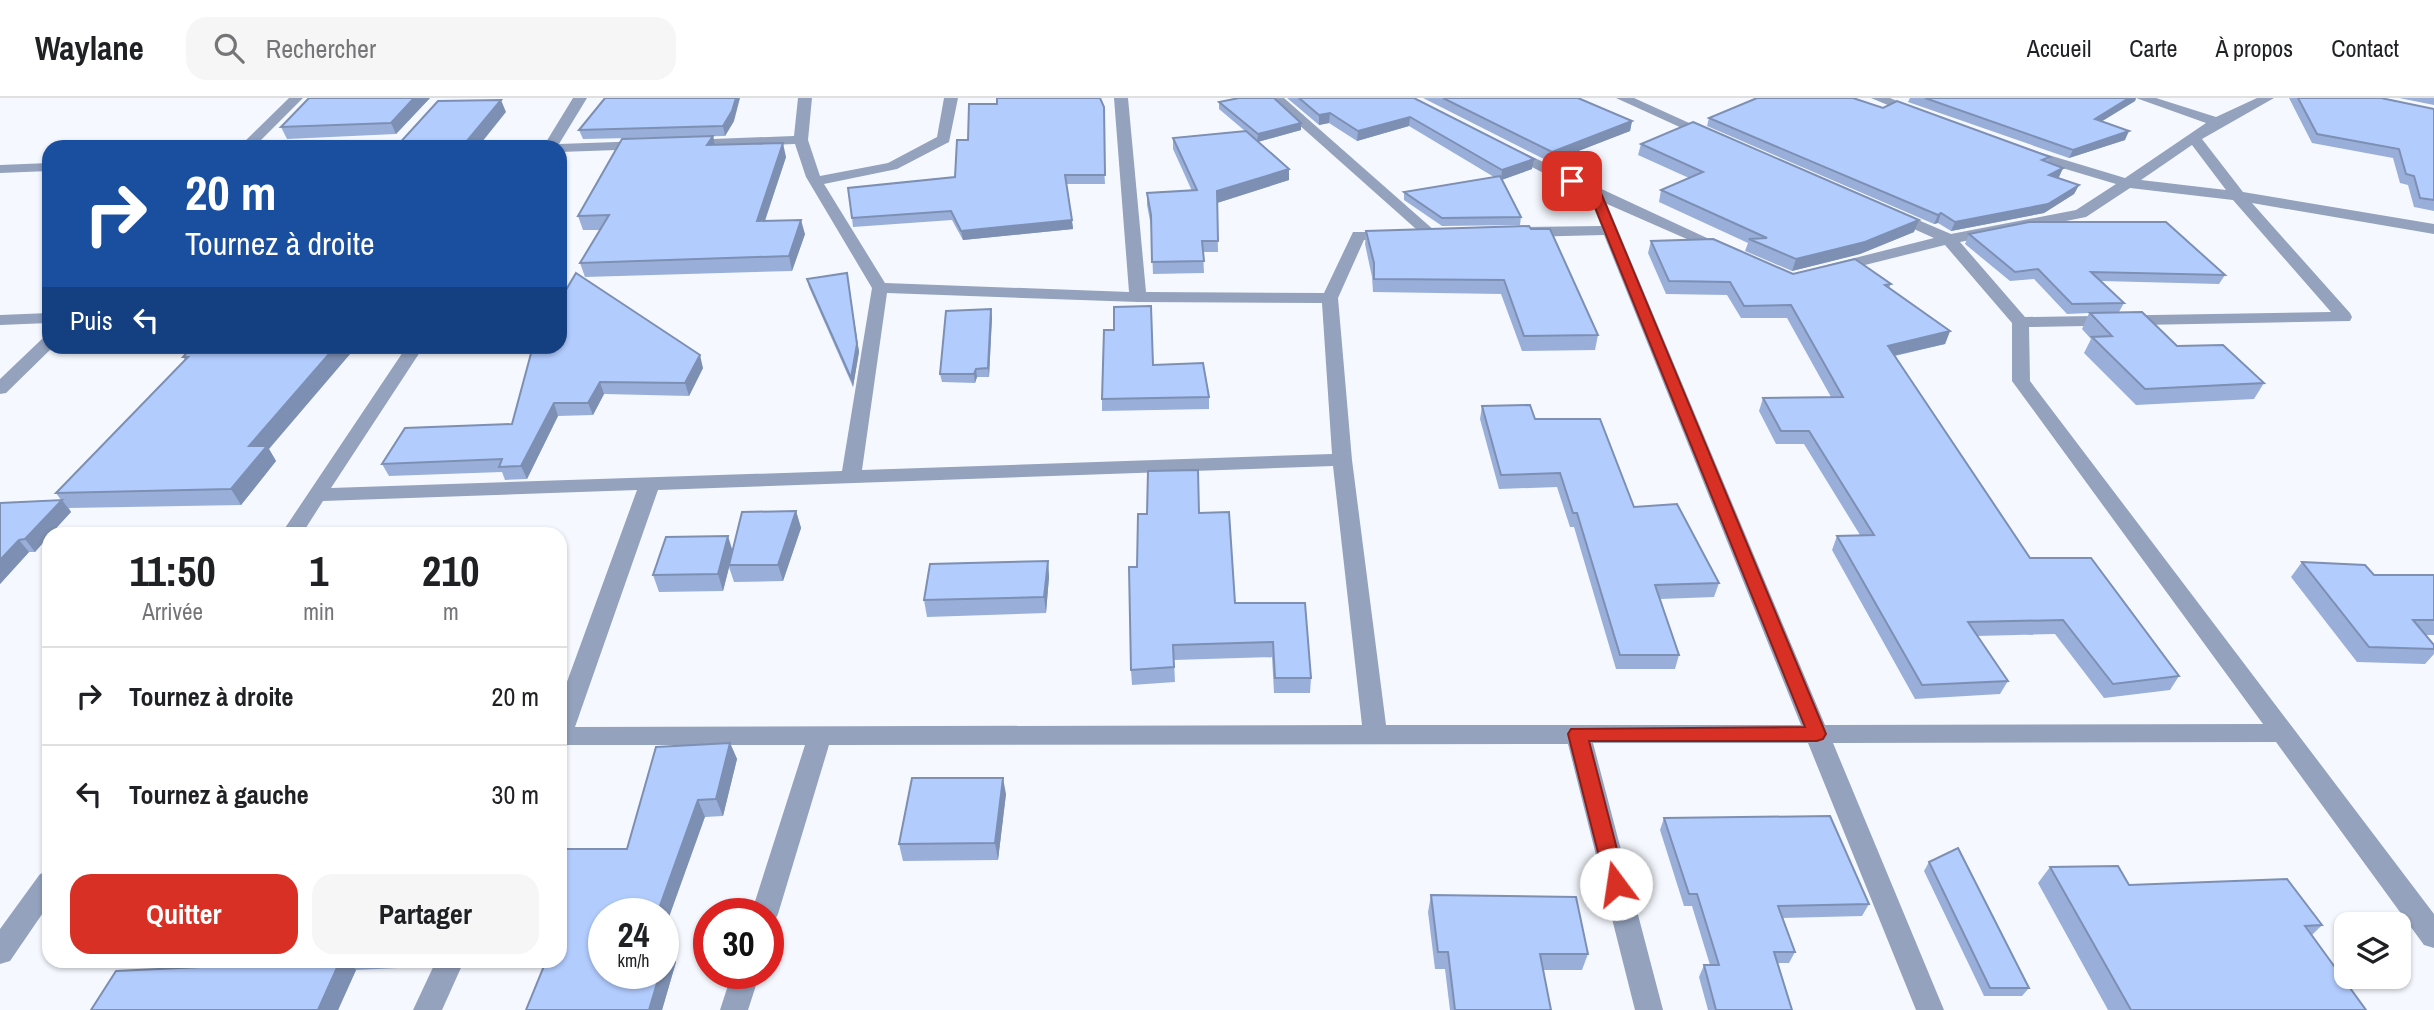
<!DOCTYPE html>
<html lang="fr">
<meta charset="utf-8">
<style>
:root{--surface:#fff;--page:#f6f6f6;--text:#202124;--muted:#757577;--line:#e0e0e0;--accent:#d93025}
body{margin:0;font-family:"Archivo Narrow",sans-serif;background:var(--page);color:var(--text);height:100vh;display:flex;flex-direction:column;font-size:26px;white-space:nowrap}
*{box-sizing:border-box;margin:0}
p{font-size:23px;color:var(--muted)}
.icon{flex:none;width:38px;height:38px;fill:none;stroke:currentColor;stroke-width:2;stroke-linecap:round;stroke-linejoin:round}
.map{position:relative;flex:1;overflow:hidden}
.drawer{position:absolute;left:42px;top:429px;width:525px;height:441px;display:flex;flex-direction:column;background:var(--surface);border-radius:21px;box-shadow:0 2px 5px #0004}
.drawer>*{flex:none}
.top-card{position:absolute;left:42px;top:42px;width:525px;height:214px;border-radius:21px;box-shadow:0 2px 5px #0004;background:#1a4fa0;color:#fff;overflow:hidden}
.fabs{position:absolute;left:2334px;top:814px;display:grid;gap:14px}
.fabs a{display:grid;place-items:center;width:77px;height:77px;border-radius:14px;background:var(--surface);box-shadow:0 2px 5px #0004;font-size:35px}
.speed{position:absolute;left:588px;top:800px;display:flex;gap:14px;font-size:35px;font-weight:700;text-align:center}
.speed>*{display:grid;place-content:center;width:91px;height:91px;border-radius:50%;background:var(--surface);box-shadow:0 2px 5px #0004;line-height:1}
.speed small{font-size:18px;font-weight:400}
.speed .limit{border:10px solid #d22;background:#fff;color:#111}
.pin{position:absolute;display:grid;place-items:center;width:60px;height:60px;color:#fff;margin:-30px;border-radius:14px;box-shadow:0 4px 10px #0006}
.me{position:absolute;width:77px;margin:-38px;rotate:346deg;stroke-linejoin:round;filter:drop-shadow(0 0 5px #0008)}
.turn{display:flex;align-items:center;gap:24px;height:147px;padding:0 28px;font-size:32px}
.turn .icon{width:91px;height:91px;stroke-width:2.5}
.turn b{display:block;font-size:49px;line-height:60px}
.then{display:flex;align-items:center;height:66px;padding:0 28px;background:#0003;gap:14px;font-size:26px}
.eta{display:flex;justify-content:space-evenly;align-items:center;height:119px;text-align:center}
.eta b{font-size:42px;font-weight:700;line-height:49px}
.cta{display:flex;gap:14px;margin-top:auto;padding:14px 28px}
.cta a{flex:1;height:80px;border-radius:21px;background:var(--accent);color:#fff;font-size:28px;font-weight:700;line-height:80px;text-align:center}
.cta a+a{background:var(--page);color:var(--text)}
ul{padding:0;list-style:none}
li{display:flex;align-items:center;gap:21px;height:98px;padding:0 28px;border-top:2px solid var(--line)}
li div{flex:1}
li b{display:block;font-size:26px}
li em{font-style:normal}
header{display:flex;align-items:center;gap:42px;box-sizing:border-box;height:98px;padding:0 35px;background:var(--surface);border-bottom:2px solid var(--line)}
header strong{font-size:33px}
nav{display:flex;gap:38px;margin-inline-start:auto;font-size:24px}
.search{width:490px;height:63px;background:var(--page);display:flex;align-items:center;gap:18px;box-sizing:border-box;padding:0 24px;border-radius:21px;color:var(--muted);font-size:26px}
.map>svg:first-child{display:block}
</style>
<header>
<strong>Waylane</strong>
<div class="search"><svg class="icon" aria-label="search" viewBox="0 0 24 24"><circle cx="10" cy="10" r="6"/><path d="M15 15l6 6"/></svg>Rechercher</div>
<nav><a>Accueil</a><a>Carte</a><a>À propos</a><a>Contact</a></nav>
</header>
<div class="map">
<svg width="2434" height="912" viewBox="0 0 2434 912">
<rect width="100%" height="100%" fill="#f5f9ff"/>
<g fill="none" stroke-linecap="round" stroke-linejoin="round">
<g fill="#94a2bd" fill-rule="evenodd">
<polygon points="289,0 303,0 254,49 239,49"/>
<polygon points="573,0 587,0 559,46 645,43 652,47 645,51 560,54 560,49 543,49"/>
<path d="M798,0H812L808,42L820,78L888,65L937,39L944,0H958L949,44L897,71L824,86L885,185L1129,194L1114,0H1128L1146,194L1324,195L1353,134H1399L1402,137L1394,142H1364L1338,200L1352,362L1386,627H1801L1604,137L1524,139L1516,134L1524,129L1601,128L1589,98L1504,55V49L1509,48L1735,153L1727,158L1721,156L1607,106L1825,627L2263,626L2012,283V225L1945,147L1833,175L1825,170L1827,167L1934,140L1887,119L1884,116L1887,113H1897L1951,136L2076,112L2116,86L2019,57V51H2029L2125,80L2206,25L2136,0H2156L2216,19L2257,0H2274L2202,41L2243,94L2434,126V136L2252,105L2350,215L2352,219L2350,223L2029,229L2030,283L2434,816V850L2424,847L2276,644L1833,645L1944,912H1916L1808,645H1593L1663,912H1635L1568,646L829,647L778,816L774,824L768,826V816H751L805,647H560V603L637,392L323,403L302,436H281L407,248H424L331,390L842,373L872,190L806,79L795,46L687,50L680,46L687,42L794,38ZM2192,47L2226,92L2141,82ZM2130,90L2233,102L2331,214L2025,219L1960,144L2086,119ZM887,195L1138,204L1322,205L1332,356L862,372ZM1333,368L1362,627L575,629L658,392Z"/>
<polygon points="1269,0 1284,0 1435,133 1438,136 1435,139 1425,139"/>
<polygon points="1616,0 1634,0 1718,38 1716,41 1706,41"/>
<polygon points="1871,0 1890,0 1926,15 1924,18 1914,18"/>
<polygon points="49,65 49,73 0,75 0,67"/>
<polygon points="49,215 49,225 0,227 0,217"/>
<polygon points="49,239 49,248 54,248 6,295 0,296 0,281 43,240"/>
<polygon points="49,773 49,806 10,863 0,866 0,831 40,776"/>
<polygon points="436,863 464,863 442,912 413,912"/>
<polygon points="732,875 760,875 748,912 720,912"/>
</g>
</g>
<g fill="#99afda">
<polygon points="430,0 396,36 287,41 281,29"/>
<polygon points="1100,0 1105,86 1066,86 1073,131 963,142 952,122 853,129 852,120 955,79 968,42 997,6"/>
<polygon points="1287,0 1414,0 1532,71 1502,82 1521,119 1520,127 1442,128 1404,102 1404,94 1494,79 1409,28 1357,43 1329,25 1319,27"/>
<polygon points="1423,0 1578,0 1632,23 1630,33 1550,64"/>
<polygon points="1910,0 2136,0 2135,3 2102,23 2125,42 2069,60 1908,4"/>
<polygon points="2289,0 2381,0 2434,11 2434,113 2414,109 2408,87 2400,85 2393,60 2312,45"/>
<polygon points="2399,0 2434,0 2434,7"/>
<polygon points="1219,4 1301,25 1301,32 1258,44 1289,82 1217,105 1218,154 1203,154 1204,175 1153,176 1151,128 1147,107 1147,95 1192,93 1173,51 1173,40 1245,33 1219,11"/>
<polygon points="1883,10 2050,59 2048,64 2063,70 2059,79 2058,80 2079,87 2074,96 2044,115 1951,133 1938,125 1934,126 1707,28 1709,20"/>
<polygon points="734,23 725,38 583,41 579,32"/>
<polygon points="713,38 715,47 786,59 765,123 805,136 792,173 585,179 580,165 600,132 583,132 578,118"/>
<polygon points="1641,46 1914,134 1860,156 1792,173 1745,153 1748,145 1659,104 1661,92 1689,80 1638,57"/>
<polygon points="1529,128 1598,237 1595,252 1522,253 1501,196 1373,194 1372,179 1365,146 1366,133"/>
<polygon points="1969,136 2225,177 2219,186 2101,183 2124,205 2119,214 2177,248 2264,285 2254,301 2136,307 2084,255 2091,241 2082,231 2089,215 2067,216 2034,181 2010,183 1965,146"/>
<polygon points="1651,143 1793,176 1891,186 1889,190 1950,233 1945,246 1895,258 2030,460 2179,578 2170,592 2104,600 2055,536 1977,538 2008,583 2000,596 1915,601 1832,452 1837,438 1860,437 1804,346 1776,346 1759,313 1763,300 1831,299 1787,220 1741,220 1727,197 1666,196 1648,155"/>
<polygon points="807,181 848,183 859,254 853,289 809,189"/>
<polygon points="992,219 989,279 977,279 975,285 942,284 940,276"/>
<polygon points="193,248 269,351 276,363 241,407 69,410 71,414 49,436 49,438 35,454 29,454 0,486 0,405 61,402 56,395 185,262 183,259"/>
<polygon points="533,248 703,270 689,298 604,296 593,317 558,318 527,381 505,382 502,374 389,378 382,366 512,326"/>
<polygon points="1153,267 1209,299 1209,311 1102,313 1102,301"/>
<polygon points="1482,308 1535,321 1719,485 1714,499 1660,501 1679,557 1675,571 1616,571 1574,429 1570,429 1557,389 1499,391 1480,321"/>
<polygon points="796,413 801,430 783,483 734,484 729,469 723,493 659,494 653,477 733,453"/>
<polygon points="1199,415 1235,505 1311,580 1310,595 1274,595 1272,559 1174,562 1175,584 1132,587 1131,572 1137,469"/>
<polygon points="1048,463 1049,479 1046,515 927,519 924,502"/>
<polygon points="2302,464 2374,477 2434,477 2434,537 2425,537 2434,547 2434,556 2425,566 2357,564 2291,479"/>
<polygon points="730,645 737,661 723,718 705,719 604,816 663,875 663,842 676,864 662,912 526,912 560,863 560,757 627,751"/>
<polygon points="1006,696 998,762 903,763 899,746"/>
<polygon points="1664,720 1869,806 1862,818 1783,820 1795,854 1789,865 1778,865 1792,912 1708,912 1699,879 1704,867 1710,867 1692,808 1684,808 1660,732"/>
<polygon points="1929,764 2029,890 2022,898 1984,898 1924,773"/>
<polygon points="2050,769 2129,787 2322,827 2312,837 2366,912 2108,912 2038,785"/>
<polygon points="1431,797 1588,856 1582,872 1543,872 1551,912 1450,912 1445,871 1435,871 1428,814"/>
<polygon points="245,863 400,863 397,870 356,872 338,912 91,912 243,867"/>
</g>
<g fill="#7d8fb2">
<polygon points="414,0 430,0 396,36 391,25"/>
<polygon points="736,0 740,0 734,23 725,38 723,28"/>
<polygon points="2129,0 2136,0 2135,3 2091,30 2095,21"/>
<polygon points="501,2 506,14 478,49 462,49"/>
<polygon points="1330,15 1329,25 1319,27 1319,17"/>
<polygon points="1410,19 1409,28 1357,43 1358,33"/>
<polygon points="1632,23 1630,33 1550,64 1552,54"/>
<polygon points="1301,25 1301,32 1257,44 1258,36"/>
<polygon points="2129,33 2125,42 2069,60 2073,52"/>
<polygon points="713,38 716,51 707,47"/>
<polygon points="783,45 786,59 760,137 757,123"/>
<polygon points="1534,61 1532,71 1501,82 1502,72"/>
<polygon points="2063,70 2059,79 2045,86 2049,77"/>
<polygon points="1289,71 1289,82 1217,105 1217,93"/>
<polygon points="2079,87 2074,96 2044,115 1951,133 1955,124"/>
<polygon points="1941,115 1938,125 1934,126 1938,117"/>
<polygon points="801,122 805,136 792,173 789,158"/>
<polygon points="1072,122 1073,131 963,142 961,133"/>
<polygon points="1919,122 1914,134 1860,156 1792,173 1796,161"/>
<polygon points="848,183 859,254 853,289 851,280"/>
<polygon points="991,211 992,219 989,279 988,270"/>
<polygon points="1950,233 1945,246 1883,260 1888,248"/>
<polygon points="336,248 357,248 269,351 276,363 241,407 231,391 249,348"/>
<polygon points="700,257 703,270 689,298 685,285"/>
<polygon points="976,271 977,279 975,285 974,276"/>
<polygon points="600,284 604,296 593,317 588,305"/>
<polygon points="554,305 558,318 527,381 521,368"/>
<polygon points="62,402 71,414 51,436 49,436 49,438 35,454 25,441"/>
<polygon points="796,413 801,430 783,483 778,467"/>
<polygon points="728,438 733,454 723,493 718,476"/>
<polygon points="19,442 29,454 0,486 0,462"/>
<polygon points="1048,463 1049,479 1046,515 1044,499"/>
<polygon points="730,645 737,661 723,718 716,701"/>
<polygon points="1003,680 1006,696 998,762 995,745"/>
<polygon points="698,702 705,719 663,836 663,816 657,816"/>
<polygon points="668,848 676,864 662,912 649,912 660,875 663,875 663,864"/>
<polygon points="340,863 348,863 356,872 338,912 318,912"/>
<polygon points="392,863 400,863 397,870"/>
</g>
<g fill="#b2ccfe" stroke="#7d8fb2" stroke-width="2">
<polygon points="309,0 414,0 391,25 281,29"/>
<polygon points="605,0 736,0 732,13 723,28 579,32"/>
<polygon points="997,0 1100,0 1104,9 1105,77 1065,77 1072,122 961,133 951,113 852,120 848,90 955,79 957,42 968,42 969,6 997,6"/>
<polygon points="1239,0 1274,0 1301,25 1258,36 1219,4"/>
<polygon points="1299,0 1414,0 1534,61 1502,72 1410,19 1358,33 1330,15 1319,17"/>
<polygon points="1443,0 1578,0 1632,23 1552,54"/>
<polygon points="1757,0 1853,0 1883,10 1897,3 2050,59 2042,62 2063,70 2049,77 2079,87 2048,106 1955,124 1941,115 1938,117 1709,20"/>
<polygon points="1925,0 2129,0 2095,21 2129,33 2073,52"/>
<polygon points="2298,0 2381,0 2434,11 2434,102 2420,100 2414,78 2406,76 2399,51 2317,36"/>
<polygon points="501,2 462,49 396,49 438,3"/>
<polygon points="1693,24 1919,122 1865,144 1796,161 1749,141 1767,140 1661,92 1703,74 1641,46"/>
<polygon points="1246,33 1289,71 1217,93 1218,143 1202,143 1204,163 1152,164 1151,117 1147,95 1197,92 1173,40"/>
<polygon points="713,38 707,47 783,45 757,123 801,122 789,158 580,165 609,117 578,118 622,41"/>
<polygon points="1500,78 1521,119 1442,120 1404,94"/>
<polygon points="2029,124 2166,124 2225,177 2091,174 2124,205 2072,206 2038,171 2015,174 1969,136"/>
<polygon points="1529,128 1531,131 1550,131 1598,237 1524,238 1504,182 1374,181 1374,165 1366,133"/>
<polygon points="1713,141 1793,176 1855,161 1891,186 1885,187 1950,233 1888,248 2030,460 2091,460 2179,578 2113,586 2063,522 1968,524 2008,583 1922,587 1837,438 1874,437 1809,333 1781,333 1763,300 1843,299 1791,207 1744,208 1730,184 1669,183 1651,143"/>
<polygon points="576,175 700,257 685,285 600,284 588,305 554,305 521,368 499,369 502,361 382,366 405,330 512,326 533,248 560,248 560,202"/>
<polygon points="847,175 857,246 851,280 807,181"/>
<polygon points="1151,208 1153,267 1203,265 1209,299 1102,301 1104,232 1114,232 1114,209"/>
<polygon points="991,211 988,270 976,271 974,276 940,276 946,213"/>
<polygon points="2142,214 2177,248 2223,247 2264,285 2145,291 2092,239 2112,238 2090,215"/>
<polygon points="193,248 336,248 249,348 267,348 231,391 56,395 188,259 183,259"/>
<polygon points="1530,307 1535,321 1600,321 1634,409 1677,406 1719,485 1655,487 1679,557 1620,557 1577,415 1573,415 1560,375 1501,377 1482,308"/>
<polygon points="1198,372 1199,415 1229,414 1235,505 1305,505 1311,580 1275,580 1273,544 1173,547 1174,569 1131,572 1129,469 1137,469 1138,416 1147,416 1148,373"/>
<polygon points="62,402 25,441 19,442 0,462 0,405"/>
<polygon points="796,413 778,467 729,467 742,414"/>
<polygon points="728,438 718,476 653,477 666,439"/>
<polygon points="1048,463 1044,499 924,502 930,466"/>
<polygon points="2302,464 2365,467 2374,477 2434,477 2434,522 2413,522 2434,547 2434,551 2369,549"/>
<polygon points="730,645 716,701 698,702 657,816 604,816 604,875 660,875 649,912 526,912 546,863 560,863 560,830 564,821 560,821 560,757 563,751 627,751 656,649"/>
<polygon points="912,680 1003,680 995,745 899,746"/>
<polygon points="1830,718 1869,806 1778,808 1795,854 1774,854 1792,912 1716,912 1704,867 1719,867 1697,796 1689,796 1664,720"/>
<polygon points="1958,750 2029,890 1990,890 1929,764"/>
<polygon points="2118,768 2129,787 2287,781 2322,827 2305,828 2366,912 2131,912 2050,769"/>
<polygon points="1431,797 1576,799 1588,856 1540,856 1551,912 1455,912 1448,854 1438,854"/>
<polygon points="663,848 668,848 663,864"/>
<polygon points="245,863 340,863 318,912 91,912 116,873 243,867"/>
</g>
<polygon fill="#d93025" stroke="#8d1f18" stroke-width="2" points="1568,81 1575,81 1601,95 1826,636 1823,641 1817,643 1589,643 1626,786 1623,793 1616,795 1609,793 1606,786 1568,636 1571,631 1805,629 1590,97 1568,86"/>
</svg>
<div class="fabs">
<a><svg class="icon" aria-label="layers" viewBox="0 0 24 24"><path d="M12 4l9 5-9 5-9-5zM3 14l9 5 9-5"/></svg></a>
</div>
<div class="speed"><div>24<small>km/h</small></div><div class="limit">30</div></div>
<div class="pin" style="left:1572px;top:83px;background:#d93025"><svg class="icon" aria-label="arrive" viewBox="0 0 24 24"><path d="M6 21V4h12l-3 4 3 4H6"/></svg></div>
<svg class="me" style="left:1616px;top:786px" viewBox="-20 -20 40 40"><circle r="19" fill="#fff"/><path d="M0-13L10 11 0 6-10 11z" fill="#d93025"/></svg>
<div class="top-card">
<div class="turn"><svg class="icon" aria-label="right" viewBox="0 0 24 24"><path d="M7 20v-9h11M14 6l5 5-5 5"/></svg><div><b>20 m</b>Tournez à droite</div></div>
<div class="then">Puis<svg class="icon" aria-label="left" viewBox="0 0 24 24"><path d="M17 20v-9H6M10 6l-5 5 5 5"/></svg></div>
</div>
<section class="drawer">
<div class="eta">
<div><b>11:50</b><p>Arrivée</p></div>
<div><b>1</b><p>min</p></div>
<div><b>210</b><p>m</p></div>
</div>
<ul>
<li><svg class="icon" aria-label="right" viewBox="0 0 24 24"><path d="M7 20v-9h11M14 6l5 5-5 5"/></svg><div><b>Tournez à droite</b></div><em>20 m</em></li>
<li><svg class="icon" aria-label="left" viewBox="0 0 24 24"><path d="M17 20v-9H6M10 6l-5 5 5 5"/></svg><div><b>Tournez à gauche</b></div><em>30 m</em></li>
</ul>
<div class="cta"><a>Quitter</a><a>Partager</a></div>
</section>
</div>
